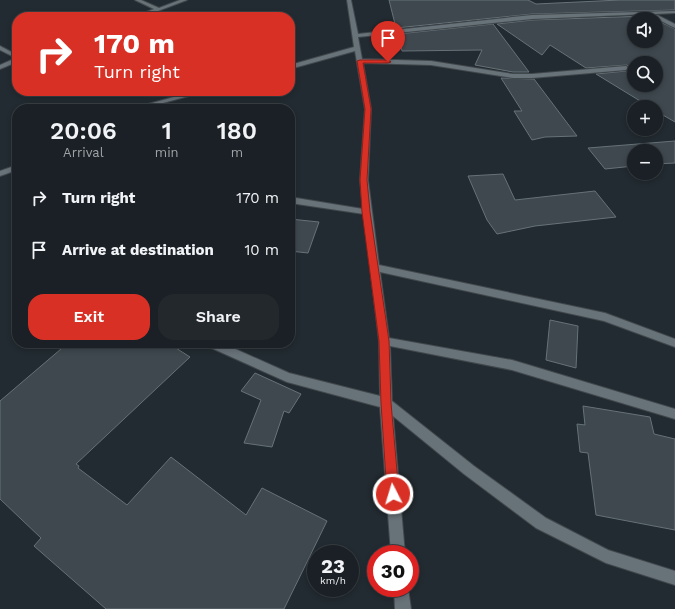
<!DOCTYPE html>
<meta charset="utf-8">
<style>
:root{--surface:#1a2025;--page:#23282d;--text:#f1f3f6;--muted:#9fa3a7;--line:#383e42;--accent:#d93025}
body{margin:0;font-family:"Work Sans",sans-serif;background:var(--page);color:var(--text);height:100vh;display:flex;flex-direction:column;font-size:15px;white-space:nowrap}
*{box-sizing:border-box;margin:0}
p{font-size:13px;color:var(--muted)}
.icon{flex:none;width:22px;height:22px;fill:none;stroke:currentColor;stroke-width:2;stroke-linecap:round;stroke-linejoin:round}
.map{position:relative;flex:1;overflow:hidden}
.panel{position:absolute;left:12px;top:104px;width:283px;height:244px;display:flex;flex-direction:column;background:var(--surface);border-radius:16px;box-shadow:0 2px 6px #0003,0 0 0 1px var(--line)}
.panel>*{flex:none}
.banner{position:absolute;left:12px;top:12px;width:283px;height:84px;border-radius:16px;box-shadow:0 2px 6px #0003,0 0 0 1px var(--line);background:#d93025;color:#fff;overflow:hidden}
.fabs{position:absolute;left:627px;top:12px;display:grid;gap:8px}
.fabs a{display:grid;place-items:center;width:36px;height:36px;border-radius:50%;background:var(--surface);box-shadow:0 2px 6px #0003,0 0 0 1px var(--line);font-size:20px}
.speed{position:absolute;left:307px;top:545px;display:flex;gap:8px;font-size:20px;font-weight:700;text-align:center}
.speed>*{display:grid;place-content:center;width:52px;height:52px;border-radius:50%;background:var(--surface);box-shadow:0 2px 6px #0003,0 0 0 1px var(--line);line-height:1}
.speed small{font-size:10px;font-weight:400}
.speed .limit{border:6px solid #d22;background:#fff;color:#111}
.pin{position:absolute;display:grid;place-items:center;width:34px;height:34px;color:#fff;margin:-41px -17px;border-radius:50% 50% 50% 0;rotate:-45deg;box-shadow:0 0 4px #0007}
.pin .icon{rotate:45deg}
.me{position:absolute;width:44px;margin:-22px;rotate:355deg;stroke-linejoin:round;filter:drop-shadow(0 0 3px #0008)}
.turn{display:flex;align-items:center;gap:14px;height:84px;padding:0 16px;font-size:18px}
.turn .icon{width:52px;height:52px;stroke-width:2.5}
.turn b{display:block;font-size:28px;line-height:34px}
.eta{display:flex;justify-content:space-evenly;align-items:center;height:68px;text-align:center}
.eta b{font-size:24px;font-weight:600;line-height:28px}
.button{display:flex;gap:8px;margin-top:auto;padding:8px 16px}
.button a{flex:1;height:46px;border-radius:16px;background:var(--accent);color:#fff;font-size:16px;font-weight:600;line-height:46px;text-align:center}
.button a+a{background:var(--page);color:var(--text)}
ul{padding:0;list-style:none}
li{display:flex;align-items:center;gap:12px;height:52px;padding:0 16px}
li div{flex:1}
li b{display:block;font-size:15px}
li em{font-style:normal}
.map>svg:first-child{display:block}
</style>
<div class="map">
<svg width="675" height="609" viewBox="0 0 675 609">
<rect width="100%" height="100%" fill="#222b31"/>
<g fill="#3e484e" stroke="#677278" fill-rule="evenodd">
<polygon points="389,0 528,0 536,4 620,0 675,0 675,10 532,14 396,28"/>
<path d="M647,16L654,19H634V41H656V20L675,29V122L656,111V107H650L596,74L626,71L630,68L627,65L586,68L550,45L542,55L497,24L532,20ZM634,63H656V85H634Z"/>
<polygon points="493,24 529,72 513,72 475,65 482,50 402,51 398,34"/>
<polygon points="501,78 534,79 577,136 545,137 532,140 514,111 522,111"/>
<polygon points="675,141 675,163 656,164 656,151 634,151 634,166 605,169 588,148"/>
<polygon points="503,174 515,200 595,191 616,217 535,226 497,234 487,220 468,176"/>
<polygon points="290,219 319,222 308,253 290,251"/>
<polygon points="550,320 578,326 576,368 546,360"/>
<polygon points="68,343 168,343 190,357 76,464 79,466 78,468 127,505 171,457 246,515 262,488 327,521 284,609 106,609 34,546 41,538 0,499 0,401"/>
<polygon points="255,373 301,394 289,413 284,411 272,447 244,443 261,400 241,391"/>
<polygon points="583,406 650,417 654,434 675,439 675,530 596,515 588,453 580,452 577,424 585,425"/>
</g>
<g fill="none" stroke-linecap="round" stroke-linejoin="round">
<g stroke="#40484c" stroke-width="2">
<g id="minor">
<polygon points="135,0 141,0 159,8 180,0 187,0 142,17 134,17 154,9"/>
<polygon points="347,0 351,0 358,34 532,15 675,11 675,13 655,14 675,24 675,28 647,14 532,19 358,37 362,59 431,61 513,74 532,74 626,66 629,68 626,70 532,78 513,78 431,65 363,63 371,109 368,180 379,265 605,313 675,339 675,347 604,321 380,272 389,338 512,360 675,409 675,419 512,370 390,346 392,401 474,466 546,518 608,550 675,571 675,585 606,563 536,528 464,474 393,416 405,554 391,554 380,407 287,382 207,346 206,343 222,343 289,373 380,396 379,341 364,214 290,203 290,197 363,209 360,180 365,109 355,51 290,69 290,65 354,47"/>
<polygon points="0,46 17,55 17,62 0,69 0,65 16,58 0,50"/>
<polygon points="196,91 207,91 141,109 130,109"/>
<polygon points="17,165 17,170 0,176 0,171"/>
<polygon points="394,588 408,588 411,609 395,609"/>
</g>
</g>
<use href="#minor" fill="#687279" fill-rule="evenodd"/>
</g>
<polygon fill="#d93025" stroke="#8d1f18" points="360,60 388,60 391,62 388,63 363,63 371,109 367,180 370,212 389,341 391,403 399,494 398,498 393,500 389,498 387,494 381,403 379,341 362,212 360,180 365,109 357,61"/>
</svg>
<div class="fabs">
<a><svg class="icon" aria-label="sound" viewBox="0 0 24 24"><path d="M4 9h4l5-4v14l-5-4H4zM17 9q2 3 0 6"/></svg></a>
<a><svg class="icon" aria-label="search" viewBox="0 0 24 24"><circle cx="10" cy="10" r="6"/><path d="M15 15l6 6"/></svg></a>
<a>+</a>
<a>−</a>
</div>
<div class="speed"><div>23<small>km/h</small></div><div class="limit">30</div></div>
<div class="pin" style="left:388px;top:62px;background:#d93025"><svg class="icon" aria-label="arrive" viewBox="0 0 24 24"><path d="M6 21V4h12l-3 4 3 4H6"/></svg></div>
<svg class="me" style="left:393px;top:494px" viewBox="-20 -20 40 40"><circle r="17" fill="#d93025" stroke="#fff" stroke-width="3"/><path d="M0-11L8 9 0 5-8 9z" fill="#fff"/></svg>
<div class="banner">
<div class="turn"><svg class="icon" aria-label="right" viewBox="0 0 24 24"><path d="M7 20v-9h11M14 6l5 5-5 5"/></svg><div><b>170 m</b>Turn right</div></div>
</div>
<section class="panel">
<div class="eta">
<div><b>20:06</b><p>Arrival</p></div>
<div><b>1</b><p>min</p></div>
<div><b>180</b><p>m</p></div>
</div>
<ul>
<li><svg class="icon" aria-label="right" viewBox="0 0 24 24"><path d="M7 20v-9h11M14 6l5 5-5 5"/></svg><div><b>Turn right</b></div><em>170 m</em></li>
<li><svg class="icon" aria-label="arrive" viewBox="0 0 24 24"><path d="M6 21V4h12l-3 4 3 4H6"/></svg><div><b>Arrive at destination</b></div><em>10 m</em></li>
</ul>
<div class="button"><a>Exit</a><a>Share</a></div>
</section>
</div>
